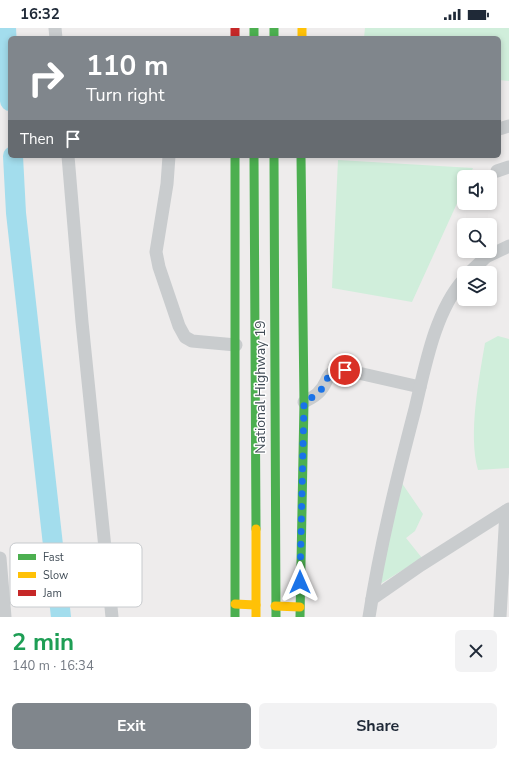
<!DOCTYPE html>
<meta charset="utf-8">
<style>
:root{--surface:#fff;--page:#f2f2f3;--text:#1f2937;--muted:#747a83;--accent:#80868c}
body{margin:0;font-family:"Nunito Sans",sans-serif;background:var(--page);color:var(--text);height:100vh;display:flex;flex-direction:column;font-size:15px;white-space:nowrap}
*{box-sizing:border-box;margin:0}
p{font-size:13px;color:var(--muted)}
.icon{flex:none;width:22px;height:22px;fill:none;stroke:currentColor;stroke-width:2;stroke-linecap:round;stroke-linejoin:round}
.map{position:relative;height:589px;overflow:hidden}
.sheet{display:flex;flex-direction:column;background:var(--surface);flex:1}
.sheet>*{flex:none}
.guide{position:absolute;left:8px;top:8px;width:493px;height:122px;border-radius:6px;box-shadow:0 2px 6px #0003;background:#80868c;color:#fff;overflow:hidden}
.controls{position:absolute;left:457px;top:142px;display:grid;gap:8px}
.controls a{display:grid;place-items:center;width:40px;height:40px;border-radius:6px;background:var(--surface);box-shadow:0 2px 6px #0003;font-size:20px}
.pin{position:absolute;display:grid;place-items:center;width:34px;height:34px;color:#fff;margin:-17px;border:2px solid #fff;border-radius:50%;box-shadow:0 1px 4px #0007}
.me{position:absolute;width:44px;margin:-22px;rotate:0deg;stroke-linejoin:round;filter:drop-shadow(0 0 3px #0008)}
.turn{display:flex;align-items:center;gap:14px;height:84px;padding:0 12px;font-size:18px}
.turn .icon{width:52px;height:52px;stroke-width:2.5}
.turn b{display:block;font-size:28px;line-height:34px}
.then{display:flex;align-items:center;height:38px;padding:0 12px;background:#0003;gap:8px;font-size:15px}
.round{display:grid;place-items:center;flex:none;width:42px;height:42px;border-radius:6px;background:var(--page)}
.head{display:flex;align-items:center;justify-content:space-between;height:68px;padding:0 12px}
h1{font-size:24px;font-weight:700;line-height:30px;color:#1e9e55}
.primary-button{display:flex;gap:8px;margin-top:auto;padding:8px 12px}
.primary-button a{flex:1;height:46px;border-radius:6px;background:var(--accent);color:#fff;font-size:16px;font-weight:700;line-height:46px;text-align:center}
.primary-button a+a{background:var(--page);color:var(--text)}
.status{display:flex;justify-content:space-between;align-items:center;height:28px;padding:0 20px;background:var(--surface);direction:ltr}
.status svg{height:11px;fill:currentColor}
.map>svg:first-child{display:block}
</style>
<div class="status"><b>16:32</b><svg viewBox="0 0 49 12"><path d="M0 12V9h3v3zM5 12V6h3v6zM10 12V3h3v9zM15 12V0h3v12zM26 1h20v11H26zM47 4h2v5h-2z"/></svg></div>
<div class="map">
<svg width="509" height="589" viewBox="0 0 509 589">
<rect width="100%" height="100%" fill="#eeecec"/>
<g fill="#d0eedb">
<polygon points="365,0 509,0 509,53 499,52 499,10 364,10"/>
<polygon points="338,132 473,140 469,149 464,149 464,160 412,274 332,260"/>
<path d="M498,308L509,311V440L478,442C468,406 479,351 485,315Z"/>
<polygon points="397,448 423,486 415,503 406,510 422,530 377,558"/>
</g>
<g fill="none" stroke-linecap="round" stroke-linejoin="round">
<g stroke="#a3dded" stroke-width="20">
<polyline points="6,0 10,73"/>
<polyline points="13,128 16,185 61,589"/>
</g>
<g stroke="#c9ccce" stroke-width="13">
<polyline points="55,0 56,10"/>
<polyline points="499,101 509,98"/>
<polyline points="68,128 82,294 112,589"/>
<polyline points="169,128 167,156 156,224 159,239 179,298 185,309 192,313 236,317"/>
<polyline points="497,143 509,139"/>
<polyline points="469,245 486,229 509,218"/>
<path d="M304,374C309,371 314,369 318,365C331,353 323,342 345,342L420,359"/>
<polyline points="0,530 5,589"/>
<polyline points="372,571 421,537 509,481"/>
<path d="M369,589C380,518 397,450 415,381C425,339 435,283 464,251"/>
<polyline points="500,589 506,483"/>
</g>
<g stroke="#4caf50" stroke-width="9">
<polyline points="254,0 254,10"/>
<polyline points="274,0 274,10"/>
<polyline points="235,128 235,589"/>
<polyline points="254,128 256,501"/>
<polyline points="274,128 276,589"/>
<polyline points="300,589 304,374 301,128"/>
</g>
<g stroke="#ffc107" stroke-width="9">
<polyline points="302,0 302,10"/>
<polyline points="256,501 256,589"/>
<polyline points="235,576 256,577"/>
<polyline points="275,578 300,579"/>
</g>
<polyline stroke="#c62828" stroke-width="9" points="235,0 235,10"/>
</g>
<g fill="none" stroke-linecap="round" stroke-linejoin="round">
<path stroke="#1a73e8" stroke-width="7" stroke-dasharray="0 12.6" d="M300,554L304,374C309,371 314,369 318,365C331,353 323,342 345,342"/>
</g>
<g text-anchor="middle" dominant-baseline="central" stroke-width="3" stroke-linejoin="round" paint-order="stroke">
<g font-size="14" fill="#444f59" stroke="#fff">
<text transform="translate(260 359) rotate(-90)">National Highway 19</text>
</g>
</g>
<rect x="10" y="515" width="132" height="64" rx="6" fill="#fff" stroke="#c7cacd" stroke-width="1"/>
<rect x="18" y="526" width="18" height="6" fill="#4caf50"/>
<rect x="18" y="544" width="18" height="6" fill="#ffc107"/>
<rect x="18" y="562" width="18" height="6" fill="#c62828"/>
<g font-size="11" fill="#444f59">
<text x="43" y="533">Fast</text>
<text x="43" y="551">Slow</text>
<text x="43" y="569">Jam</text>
</g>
</svg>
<div class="controls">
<a><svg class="icon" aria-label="sound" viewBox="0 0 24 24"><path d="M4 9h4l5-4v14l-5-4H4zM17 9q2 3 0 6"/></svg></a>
<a><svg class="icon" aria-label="search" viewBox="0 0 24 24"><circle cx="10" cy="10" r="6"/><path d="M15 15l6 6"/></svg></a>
<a><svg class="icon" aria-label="layers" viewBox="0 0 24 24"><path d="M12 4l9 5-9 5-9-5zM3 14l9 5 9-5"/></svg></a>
</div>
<div class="pin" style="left:345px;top:342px;background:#d93025"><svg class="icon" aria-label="arrive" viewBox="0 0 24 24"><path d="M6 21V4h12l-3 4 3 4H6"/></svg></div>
<svg class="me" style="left:300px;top:554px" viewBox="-20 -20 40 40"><path d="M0-17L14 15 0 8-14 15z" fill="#1a73e8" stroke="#fff" stroke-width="4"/></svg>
<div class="guide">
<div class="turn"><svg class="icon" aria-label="right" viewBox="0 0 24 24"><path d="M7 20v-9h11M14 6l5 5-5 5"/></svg><div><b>110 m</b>Turn right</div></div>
<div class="then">Then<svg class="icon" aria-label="arrive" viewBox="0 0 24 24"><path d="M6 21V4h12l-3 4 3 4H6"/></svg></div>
</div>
</div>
<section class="sheet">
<div class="head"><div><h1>2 min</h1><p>140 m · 16:34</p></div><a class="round"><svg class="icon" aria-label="close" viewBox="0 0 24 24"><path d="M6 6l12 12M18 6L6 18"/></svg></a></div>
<div class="primary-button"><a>Exit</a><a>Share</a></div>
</section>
